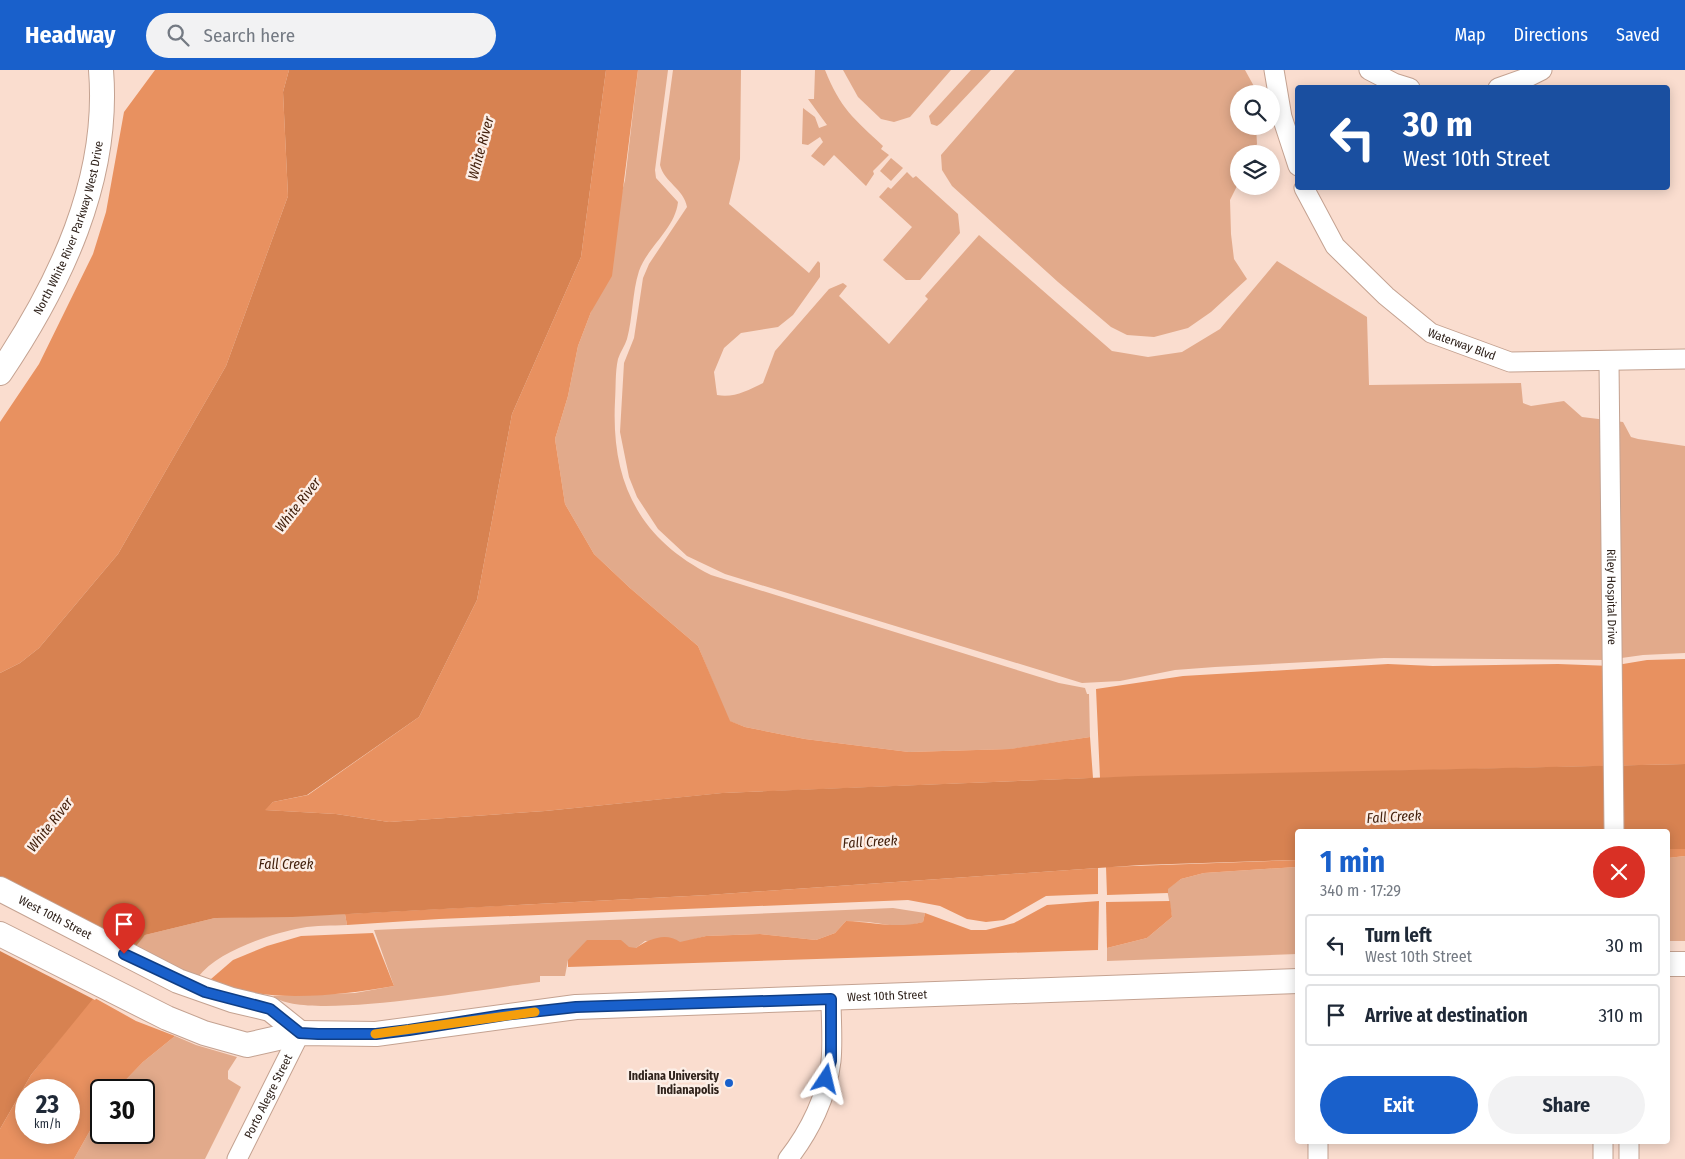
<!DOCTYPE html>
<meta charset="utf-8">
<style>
:root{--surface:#fff;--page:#f2f2f3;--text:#1f2937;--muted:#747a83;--line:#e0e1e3;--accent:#1960cb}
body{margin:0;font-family:"Fira Sans Condensed",sans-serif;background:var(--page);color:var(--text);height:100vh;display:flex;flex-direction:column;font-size:19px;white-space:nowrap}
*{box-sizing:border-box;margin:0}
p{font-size:16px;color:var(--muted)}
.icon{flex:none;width:28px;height:28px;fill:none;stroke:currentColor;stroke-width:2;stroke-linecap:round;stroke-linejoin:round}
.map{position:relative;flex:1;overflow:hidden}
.drawer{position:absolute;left:1295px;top:759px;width:375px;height:315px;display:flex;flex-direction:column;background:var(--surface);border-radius:5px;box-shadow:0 2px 12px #0003}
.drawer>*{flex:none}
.top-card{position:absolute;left:1295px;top:15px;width:375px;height:105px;border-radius:5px;box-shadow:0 2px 12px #0003;background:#1a4fa0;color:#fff;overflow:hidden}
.fabs{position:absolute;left:1230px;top:15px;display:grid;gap:10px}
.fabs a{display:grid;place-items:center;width:50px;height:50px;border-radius:50%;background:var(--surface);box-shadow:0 2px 12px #0003;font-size:25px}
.speed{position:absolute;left:15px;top:1009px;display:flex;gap:10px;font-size:25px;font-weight:700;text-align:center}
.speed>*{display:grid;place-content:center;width:65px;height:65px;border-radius:50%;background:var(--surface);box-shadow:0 2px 12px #0003;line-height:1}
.speed small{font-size:12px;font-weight:400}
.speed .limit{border:2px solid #111;border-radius:8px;background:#fff;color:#111}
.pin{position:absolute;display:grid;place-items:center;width:42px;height:42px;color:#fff;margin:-51px -21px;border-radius:50% 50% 50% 0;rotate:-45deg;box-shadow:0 0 5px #0007}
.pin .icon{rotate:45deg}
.me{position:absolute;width:55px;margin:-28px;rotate:10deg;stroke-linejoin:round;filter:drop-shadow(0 0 4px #0008)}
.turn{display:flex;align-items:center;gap:18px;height:105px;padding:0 25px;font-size:22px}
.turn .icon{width:65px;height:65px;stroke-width:2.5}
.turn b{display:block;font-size:35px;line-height:42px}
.round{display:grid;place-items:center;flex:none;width:52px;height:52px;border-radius:26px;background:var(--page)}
.headline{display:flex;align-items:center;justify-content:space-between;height:85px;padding:0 25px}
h1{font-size:30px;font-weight:700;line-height:38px;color:var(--accent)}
.button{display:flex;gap:10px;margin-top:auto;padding:10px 25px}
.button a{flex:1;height:58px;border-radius:30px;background:var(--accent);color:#fff;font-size:20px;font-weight:700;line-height:58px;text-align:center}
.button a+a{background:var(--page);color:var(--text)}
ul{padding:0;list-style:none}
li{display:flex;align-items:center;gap:15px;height:62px;margin:0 10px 8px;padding:0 15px;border:2px solid var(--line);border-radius:5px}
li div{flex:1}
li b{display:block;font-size:19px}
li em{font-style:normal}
header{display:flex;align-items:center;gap:30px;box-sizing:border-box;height:70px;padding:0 25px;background:var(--accent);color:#fff}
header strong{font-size:24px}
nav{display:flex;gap:28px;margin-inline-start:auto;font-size:18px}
.search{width:350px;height:45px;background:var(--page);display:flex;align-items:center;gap:12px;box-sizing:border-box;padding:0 18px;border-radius:28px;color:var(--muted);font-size:19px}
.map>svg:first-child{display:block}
</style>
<header>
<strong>Headway</strong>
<div class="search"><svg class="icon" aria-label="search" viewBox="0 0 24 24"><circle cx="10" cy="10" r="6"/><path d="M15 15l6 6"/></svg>Search here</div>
<nav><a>Map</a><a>Directions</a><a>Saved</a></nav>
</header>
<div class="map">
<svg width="1685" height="1089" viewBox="0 0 1685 1089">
<rect width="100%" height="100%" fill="#faddcf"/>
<g fill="#e2aa8b">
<path d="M638,0H668L655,100L656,108L678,132C675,159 648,176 639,201C632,223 633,247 627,269C625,276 620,282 618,289C615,302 616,318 615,331C611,411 638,468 711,505L1059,613L1085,618L1087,624H1089L1090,667L1011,679L909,682L805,669L745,657L729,651L698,576L630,518L594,484L565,434L555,369L568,326L578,276L591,242L625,110Z"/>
<path d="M673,0H741L740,89L729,134L809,203L818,191L820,193V207L793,245L778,257L741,263L724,278L714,302L717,325C734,328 747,321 763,313L775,281L829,219L843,213L847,216L839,226L889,274L928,229L925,226L979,165L1112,281L1148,287L1182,282L1220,259L1277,191L1367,247L1369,315L1521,313L1523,333L1531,336L1564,331L1582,347L1623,352L1631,367L1638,369L1685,376V583L1643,585L1607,590L1384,588L1215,597L1175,600L1120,611L1082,613L725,504L687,486L658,459L637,427L629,407L620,362L624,293L634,268L643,208L649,194L687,137C684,119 664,112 660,95Z"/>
<path d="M815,0H825C840,38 854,49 883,76L881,79L889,85L873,101L874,104L866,116L834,85L824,96L811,86L823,72L820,67L808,75L802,74L803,38L815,47L819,58L827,55L808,29H814Z"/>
<polygon points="843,0 951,0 910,47 894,52 881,49 858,27"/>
<polygon points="971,0 991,0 941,53 937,56 931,54 929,46"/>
<polygon points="1015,0 1245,0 1256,20 1256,24 1239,24 1239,56 1256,56 1257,74 1252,84 1239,84 1239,112 1230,130 1231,164 1234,189 1247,209 1211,242 1188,258 1154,267 1127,265 1111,257 1058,212 952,116 942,100 941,85"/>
<polygon points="891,88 903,98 891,111 880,101"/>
<polygon points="907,102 913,108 916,106 958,144 960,163 920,210 906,210 883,190 912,157 879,127 888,117 891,119"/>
<polygon points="1685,786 1685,871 1668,871 1668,788"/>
<polygon points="1297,797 1297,884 1107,891 1107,878 1147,868 1172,847 1167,819 1181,809 1204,803"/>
<path d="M893,838L925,843L923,852L904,857L868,852L846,851L835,863L816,870L759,864L706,866L680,873L645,871L636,878L568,890L565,906H540V912C493,917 303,953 273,926L355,923L394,916L374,860Z"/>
<path d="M345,844L347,855C332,856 316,855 301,858C270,864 218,881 198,907L175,899L134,877L145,865L215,848Z"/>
<polygon points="175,966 196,975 237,987 228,1001 228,1009 241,1017 205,1089 74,1089 101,1041 101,1062 144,1062 144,1020 116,1020 143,992"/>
</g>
<g fill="#e89160" fill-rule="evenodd">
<polygon points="155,0 289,0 283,22 288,126 226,296 118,484 39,578 20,593 0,603 0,352 39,294 93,184 106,142 124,42"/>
<polygon points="606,0 638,0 612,206 591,242 578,276 568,326 555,369 565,434 594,484 630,518 698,576 730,651 745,657 805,669 909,682 1010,679 1090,667 1093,708 723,723 545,741 389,752 336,744 264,740 273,732 308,725 419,647 477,530 512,344 581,187"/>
<polygon points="1685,589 1685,694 1100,708 1096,619 1183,606 1388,594 1433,596 1558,594 1611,596 1647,590"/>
<polygon points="1668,779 1685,779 1685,786 1668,788"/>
<polygon points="1298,790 1297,797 1204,803 1181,809 1168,819 1168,823 1107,825 1106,797"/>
<polygon points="1098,798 1098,824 1046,826 1004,850 986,852 967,849 940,836 908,830 439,849 347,855 345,844 708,825"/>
<path d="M1099,831L1098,880L568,897V890L587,870H621L629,877L636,878C649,869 666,862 680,872L706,866L760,864L816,870L835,863L846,851C873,852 896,859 923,852L925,843L971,860H986L1014,853L1047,835Z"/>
<polygon points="1170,831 1172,847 1147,868 1107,878 1106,832"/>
<path d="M373,863L394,916C344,925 257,936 211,909L233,890L267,876L301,866Z"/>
<path d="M93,927L136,951L175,966L143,992L116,1020H101V1041L74,1089H0V1059L31,1005ZM26,1020H69V1062H26Z"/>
</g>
<polygon fill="#d78251" points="289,0 606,0 581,187 512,344 477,530 419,647 307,725 273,732 265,740 336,744 389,752 545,741 722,723 1138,706 1685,694 1685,779 1668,779 1668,761 1298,761 1297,790 1141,795 708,825 292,847 215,848 145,865 31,1005 0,1059 0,603 20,593 39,578 118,484 226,296 288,126 283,22"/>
<polygon fill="#faddcf" points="0,807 137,878 95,930 0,881"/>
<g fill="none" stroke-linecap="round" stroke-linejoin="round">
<g stroke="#c4a291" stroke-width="21">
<g id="minor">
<polyline points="1274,0 1282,47 1298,96"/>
<polyline points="1369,0 1394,13 1410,18"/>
<polyline points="1498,18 1526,8 1542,0"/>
<path id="s1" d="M1304,118L1335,176L1386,226L1431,263L1510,292L1685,289"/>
<path id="s2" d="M1609,292L1614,761"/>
<polyline points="1318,1071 1318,1089"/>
<polyline points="1603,1071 1603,1089"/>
<polyline points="1629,1071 1629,1089"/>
<path id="s3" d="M237,1089L300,963"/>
<path d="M788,1089C810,1061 827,1026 831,991C833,971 831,949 831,929"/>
</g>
</g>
<g stroke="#c4a291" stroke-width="26">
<g id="major">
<path id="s4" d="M0,303C60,214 110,110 101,0"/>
<path id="s5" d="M0,819L178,911L232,930L270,939L300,963"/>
<path id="s6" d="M0,864L167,948L204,963L247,975L300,963L376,964L576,937L1298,911"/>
<polyline points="1668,894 1685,894"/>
</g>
</g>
<use href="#minor" stroke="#fff" stroke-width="19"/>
<use href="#major" stroke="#fff" stroke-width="24"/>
</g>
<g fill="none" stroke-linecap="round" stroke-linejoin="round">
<g stroke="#103e84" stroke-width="12">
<polyline id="route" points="124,884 205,922 270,939 300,963 318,964 376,964 409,960 504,945 576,937 831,929 831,991 826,1009"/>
</g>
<use href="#route" stroke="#1960cb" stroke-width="9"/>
<polyline stroke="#f59e0b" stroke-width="9" points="375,964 535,942"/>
</g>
<circle fill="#1960cb" stroke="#fceee6" stroke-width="2" cx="729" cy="1013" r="5"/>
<g text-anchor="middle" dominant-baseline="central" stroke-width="5" stroke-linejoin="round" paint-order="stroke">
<g font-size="12" fill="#2f221b" stroke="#fceee6">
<text stroke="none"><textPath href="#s4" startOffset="162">North White River Parkway West Drive</textPath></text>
<text stroke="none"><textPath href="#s1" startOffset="228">Waterway Blvd</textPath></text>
<text stroke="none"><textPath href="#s2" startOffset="235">Riley Hospital Drive</textPath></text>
<text stroke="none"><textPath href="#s5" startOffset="62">West 10th Street</textPath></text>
<text stroke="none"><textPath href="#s6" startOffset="915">West 10th Street</textPath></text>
<text stroke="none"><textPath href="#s3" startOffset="70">Porto Alegre Street</textPath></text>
</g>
<g font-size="12" font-weight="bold" fill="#2f221b" stroke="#fceee6" text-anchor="end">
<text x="719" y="1006">Indiana University<tspan x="719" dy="14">Indianapolis</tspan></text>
</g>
<g font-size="14" font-style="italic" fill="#43200c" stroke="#fceee6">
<text transform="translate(481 78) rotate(-75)">White River</text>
<text transform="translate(298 435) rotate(-52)">White River</text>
<text transform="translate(1394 747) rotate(-3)">Fall Creek</text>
<text transform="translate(50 755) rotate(-52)">White River</text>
<text transform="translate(870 772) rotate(-3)">Fall Creek</text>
<text x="286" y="794">Fall Creek</text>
</g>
</g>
</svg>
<div class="fabs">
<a><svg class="icon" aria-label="search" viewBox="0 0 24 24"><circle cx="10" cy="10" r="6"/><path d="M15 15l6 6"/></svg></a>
<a><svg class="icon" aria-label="layers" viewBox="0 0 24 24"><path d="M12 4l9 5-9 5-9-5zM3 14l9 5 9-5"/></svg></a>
</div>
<div class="speed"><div>23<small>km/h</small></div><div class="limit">30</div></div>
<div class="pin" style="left:124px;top:884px;background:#d93025"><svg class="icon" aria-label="arrive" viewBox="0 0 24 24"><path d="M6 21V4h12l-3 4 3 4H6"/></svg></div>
<svg class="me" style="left:826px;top:1009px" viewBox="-20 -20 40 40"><path d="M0-17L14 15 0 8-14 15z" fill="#1960cb" stroke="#fff" stroke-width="4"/></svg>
<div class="top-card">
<div class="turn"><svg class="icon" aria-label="left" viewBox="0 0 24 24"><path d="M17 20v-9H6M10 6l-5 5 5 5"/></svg><div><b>30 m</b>West 10th Street</div></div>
</div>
<section class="drawer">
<div class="headline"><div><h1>1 min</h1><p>340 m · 17:29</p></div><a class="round" style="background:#d93025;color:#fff"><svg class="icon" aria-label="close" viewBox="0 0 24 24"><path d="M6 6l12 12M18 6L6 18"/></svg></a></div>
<ul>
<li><svg class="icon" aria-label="left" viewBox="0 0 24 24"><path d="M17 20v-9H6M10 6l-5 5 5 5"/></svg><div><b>Turn left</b><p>West 10th Street</p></div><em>30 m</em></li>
<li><svg class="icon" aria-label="arrive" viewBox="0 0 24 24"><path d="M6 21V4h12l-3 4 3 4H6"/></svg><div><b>Arrive at destination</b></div><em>310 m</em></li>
</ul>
<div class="button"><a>Exit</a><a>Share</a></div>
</section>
</div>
